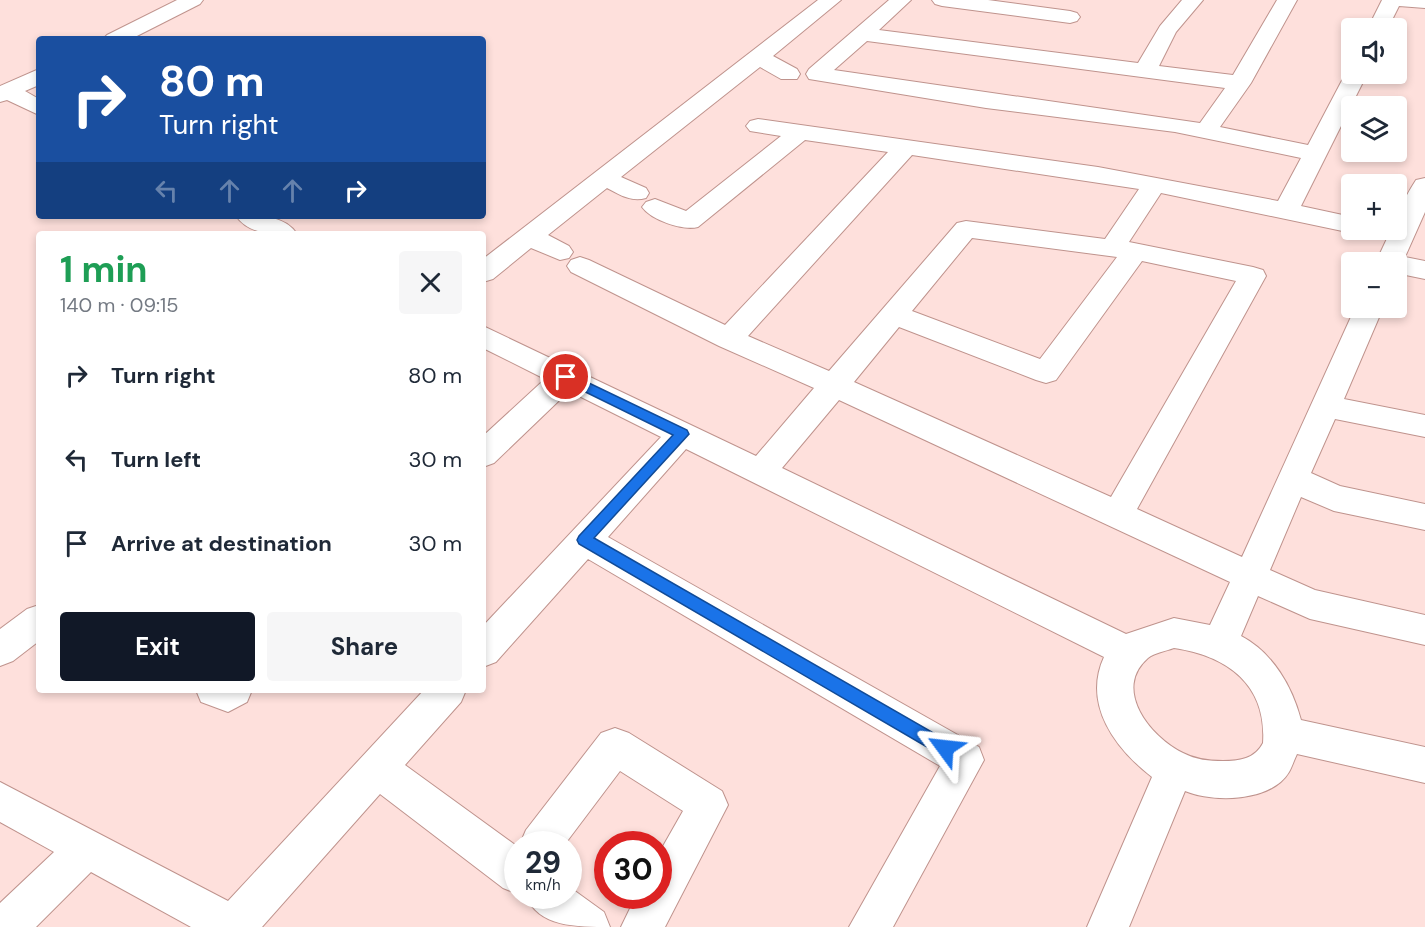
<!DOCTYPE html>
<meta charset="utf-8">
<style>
:root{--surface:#fff;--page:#f6f6f7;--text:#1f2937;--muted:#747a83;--accent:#111827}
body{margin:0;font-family:"DM Sans",sans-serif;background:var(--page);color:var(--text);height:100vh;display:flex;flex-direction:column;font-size:22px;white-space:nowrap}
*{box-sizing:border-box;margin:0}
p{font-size:20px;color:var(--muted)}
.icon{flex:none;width:33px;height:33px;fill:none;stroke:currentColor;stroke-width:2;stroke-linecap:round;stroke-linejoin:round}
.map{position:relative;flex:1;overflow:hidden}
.drawer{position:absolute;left:36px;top:231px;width:450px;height:462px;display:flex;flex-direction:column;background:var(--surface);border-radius:6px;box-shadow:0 3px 9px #0003}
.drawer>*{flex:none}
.banner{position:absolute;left:36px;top:36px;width:450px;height:183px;border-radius:6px;box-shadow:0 3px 9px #0003;background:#1a4fa0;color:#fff;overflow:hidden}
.fabs{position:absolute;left:1341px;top:18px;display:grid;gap:12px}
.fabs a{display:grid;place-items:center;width:66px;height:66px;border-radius:6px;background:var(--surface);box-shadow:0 3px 9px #0003;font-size:30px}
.speed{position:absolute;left:504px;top:831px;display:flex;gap:12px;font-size:30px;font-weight:700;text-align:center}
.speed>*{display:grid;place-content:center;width:78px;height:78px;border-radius:50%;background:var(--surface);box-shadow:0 3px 9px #0003;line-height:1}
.speed small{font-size:15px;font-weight:400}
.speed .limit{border:9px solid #d22;background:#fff;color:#111}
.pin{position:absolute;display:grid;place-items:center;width:51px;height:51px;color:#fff;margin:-26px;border:3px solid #fff;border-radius:50%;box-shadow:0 2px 6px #0007}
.me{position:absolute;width:66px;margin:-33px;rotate:300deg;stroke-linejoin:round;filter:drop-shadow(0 0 4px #0008)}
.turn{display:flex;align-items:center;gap:21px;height:126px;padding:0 24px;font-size:27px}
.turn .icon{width:78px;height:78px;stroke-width:2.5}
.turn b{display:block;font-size:42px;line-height:51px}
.lanes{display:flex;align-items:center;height:57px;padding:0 24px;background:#0003;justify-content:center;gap:30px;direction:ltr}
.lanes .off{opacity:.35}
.round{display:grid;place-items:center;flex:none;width:63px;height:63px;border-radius:6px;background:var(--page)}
.overview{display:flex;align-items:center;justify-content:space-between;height:102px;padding:0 24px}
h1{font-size:36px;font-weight:700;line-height:45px;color:#1e9e55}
.action{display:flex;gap:12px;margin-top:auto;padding:12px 24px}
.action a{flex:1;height:69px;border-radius:6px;background:var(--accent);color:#fff;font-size:24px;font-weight:700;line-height:69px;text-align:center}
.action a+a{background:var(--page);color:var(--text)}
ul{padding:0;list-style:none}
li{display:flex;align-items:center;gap:18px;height:84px;padding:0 24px}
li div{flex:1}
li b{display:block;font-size:22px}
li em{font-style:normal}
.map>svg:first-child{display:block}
</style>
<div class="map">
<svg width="1425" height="927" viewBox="0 0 1425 927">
<rect width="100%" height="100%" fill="#fee0dc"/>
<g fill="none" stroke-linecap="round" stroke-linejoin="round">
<g stroke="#bf938d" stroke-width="2">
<g id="minor">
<polygon points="177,0 203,0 200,4 131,39 103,39 107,35"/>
<path d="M818,0H841L773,56L797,69L800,74L797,79H781L760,67L621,177L646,188L649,193L646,198C631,202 620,195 607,188L548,235L569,246L573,252L569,258L560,260L531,248L493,279L483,282V259Z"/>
<path d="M889,0H911L879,30L1138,63L1160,26L1182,0H1203L1176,32L1159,66L1233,75L1277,0H1297L1251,83L1220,127L1308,145L1348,69H1352V74H1367L1301,206L1352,217V230L1361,231L1352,233L1161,193L1129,242L1253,267L1263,270L1266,276L1137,509L1242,557L1355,308H1383L1344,399L1425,415V437L1335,419L1311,473L1340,486L1425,504V530L1334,511L1301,497L1270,570L1315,590L1425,615V645L1310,619L1258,596L1241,636C1273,653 1292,686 1301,720L1425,747V783L1297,754C1294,760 1292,767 1289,772C1271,802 1214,803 1185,791L1129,927H1087L1152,777C1116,749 1082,705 1104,657L686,449L608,537L979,747L984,760L893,927H849L940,766L588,559L496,662L483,667V626L661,437L569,391L494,463L483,467V436L545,379L483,348V326L756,456L814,388L719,346L571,272L567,266L571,260L580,257L589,260L725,325L888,152L805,140L698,227C683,231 651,220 642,207L646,202L655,199L686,211L781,136L750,131L746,126L750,121L758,119L1098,167L1278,201L1301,158L1175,132L986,108L809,79L806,74L809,69ZM867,41L1225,88L1200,123L834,70ZM912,155L1139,189L1105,239L966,221L957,223L829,371L748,336ZM972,238L1117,257L1040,359L912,311ZM1142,261L1236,281L1111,497L854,382L899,327L1036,380L1046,383L1056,380ZM839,400L1230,582L1210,625L1174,618L1126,634L782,468ZM1174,648C1228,656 1267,685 1263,743C1255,759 1239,761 1223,761C1209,761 1196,760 1183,753C1150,737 1112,689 1148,658C1154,653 1166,651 1174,648Z"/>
<polygon points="932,0 988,0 1070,11 1077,13 1080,17 1077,21 1070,23 942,6 935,4"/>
<polygon points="1382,0 1425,0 1425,8 1399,6 1388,28 1368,28"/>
<polygon points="39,69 39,85 25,91 39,99 39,115 7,100 0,102 0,86"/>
<path d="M1425,178V212L1405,257L1425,261V279L1396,273V262H1376L1391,230H1396C1396,213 1407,194 1416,180Z"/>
<path d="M236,216C257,216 284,214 297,234C276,234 250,236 236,216Z"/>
<polygon points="39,605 39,641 13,661 0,666 0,629 27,609"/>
<polygon points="196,690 252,690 247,702 228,712 201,702"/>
<polygon points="424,690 466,690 461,702 405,765 518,847 518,894 503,888 380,794 262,927 191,927 91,872 36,927 0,927 0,903 54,852 0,822 0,782 228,901"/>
<polygon points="615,728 629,733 722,791 728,805 665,927 621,927 636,896 658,896 658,855 683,811 620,771 565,844 520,844 526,830 601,733"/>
<path d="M568,886L604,912L610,927C576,927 539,927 526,896H568Z"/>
</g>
</g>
<use href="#minor" fill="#fff" fill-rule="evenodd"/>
</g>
<polygon fill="#1a73e8" stroke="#114b97" stroke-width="1.5" points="566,372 687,430 689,434 594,538 951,743 954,748 951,754 945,756 939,754 579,544 577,540 579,536 673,435 561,380 561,374"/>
</svg>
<div class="fabs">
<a><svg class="icon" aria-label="sound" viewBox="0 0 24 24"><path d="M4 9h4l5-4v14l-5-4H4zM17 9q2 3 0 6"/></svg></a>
<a><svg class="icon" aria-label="layers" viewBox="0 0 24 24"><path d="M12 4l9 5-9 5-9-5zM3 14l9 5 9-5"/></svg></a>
<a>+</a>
<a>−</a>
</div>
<div class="speed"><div>29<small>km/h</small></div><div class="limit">30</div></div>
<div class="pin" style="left:566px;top:377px;background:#d93025"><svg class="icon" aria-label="arrive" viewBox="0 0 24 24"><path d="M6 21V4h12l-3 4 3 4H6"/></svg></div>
<svg class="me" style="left:945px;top:748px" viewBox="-20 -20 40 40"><path d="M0-17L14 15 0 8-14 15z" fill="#1a73e8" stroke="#fff" stroke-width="4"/></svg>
<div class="banner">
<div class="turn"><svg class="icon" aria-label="right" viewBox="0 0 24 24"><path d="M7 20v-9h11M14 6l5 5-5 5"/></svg><div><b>80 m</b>Turn right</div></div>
<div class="lanes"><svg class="icon off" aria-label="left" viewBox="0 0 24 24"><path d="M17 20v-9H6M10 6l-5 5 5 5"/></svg><svg class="icon off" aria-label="ahead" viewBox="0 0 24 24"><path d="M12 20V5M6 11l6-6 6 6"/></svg><svg class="icon off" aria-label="ahead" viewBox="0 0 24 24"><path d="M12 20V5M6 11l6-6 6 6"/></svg><svg class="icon" aria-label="right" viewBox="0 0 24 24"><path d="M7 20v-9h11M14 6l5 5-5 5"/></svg></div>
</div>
<section class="drawer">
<div class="overview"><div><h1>1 min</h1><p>140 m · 09:15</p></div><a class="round"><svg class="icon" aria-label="close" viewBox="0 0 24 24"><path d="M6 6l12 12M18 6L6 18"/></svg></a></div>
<ul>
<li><svg class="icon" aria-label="right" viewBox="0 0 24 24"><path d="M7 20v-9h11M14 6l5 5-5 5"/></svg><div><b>Turn right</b></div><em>80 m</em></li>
<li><svg class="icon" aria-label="left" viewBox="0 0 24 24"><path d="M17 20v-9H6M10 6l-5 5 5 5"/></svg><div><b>Turn left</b></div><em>30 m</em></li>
<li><svg class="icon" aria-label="arrive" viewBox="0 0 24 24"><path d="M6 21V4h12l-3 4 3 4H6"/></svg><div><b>Arrive at destination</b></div><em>30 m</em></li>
</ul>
<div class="action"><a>Exit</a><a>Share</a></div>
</section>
</div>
